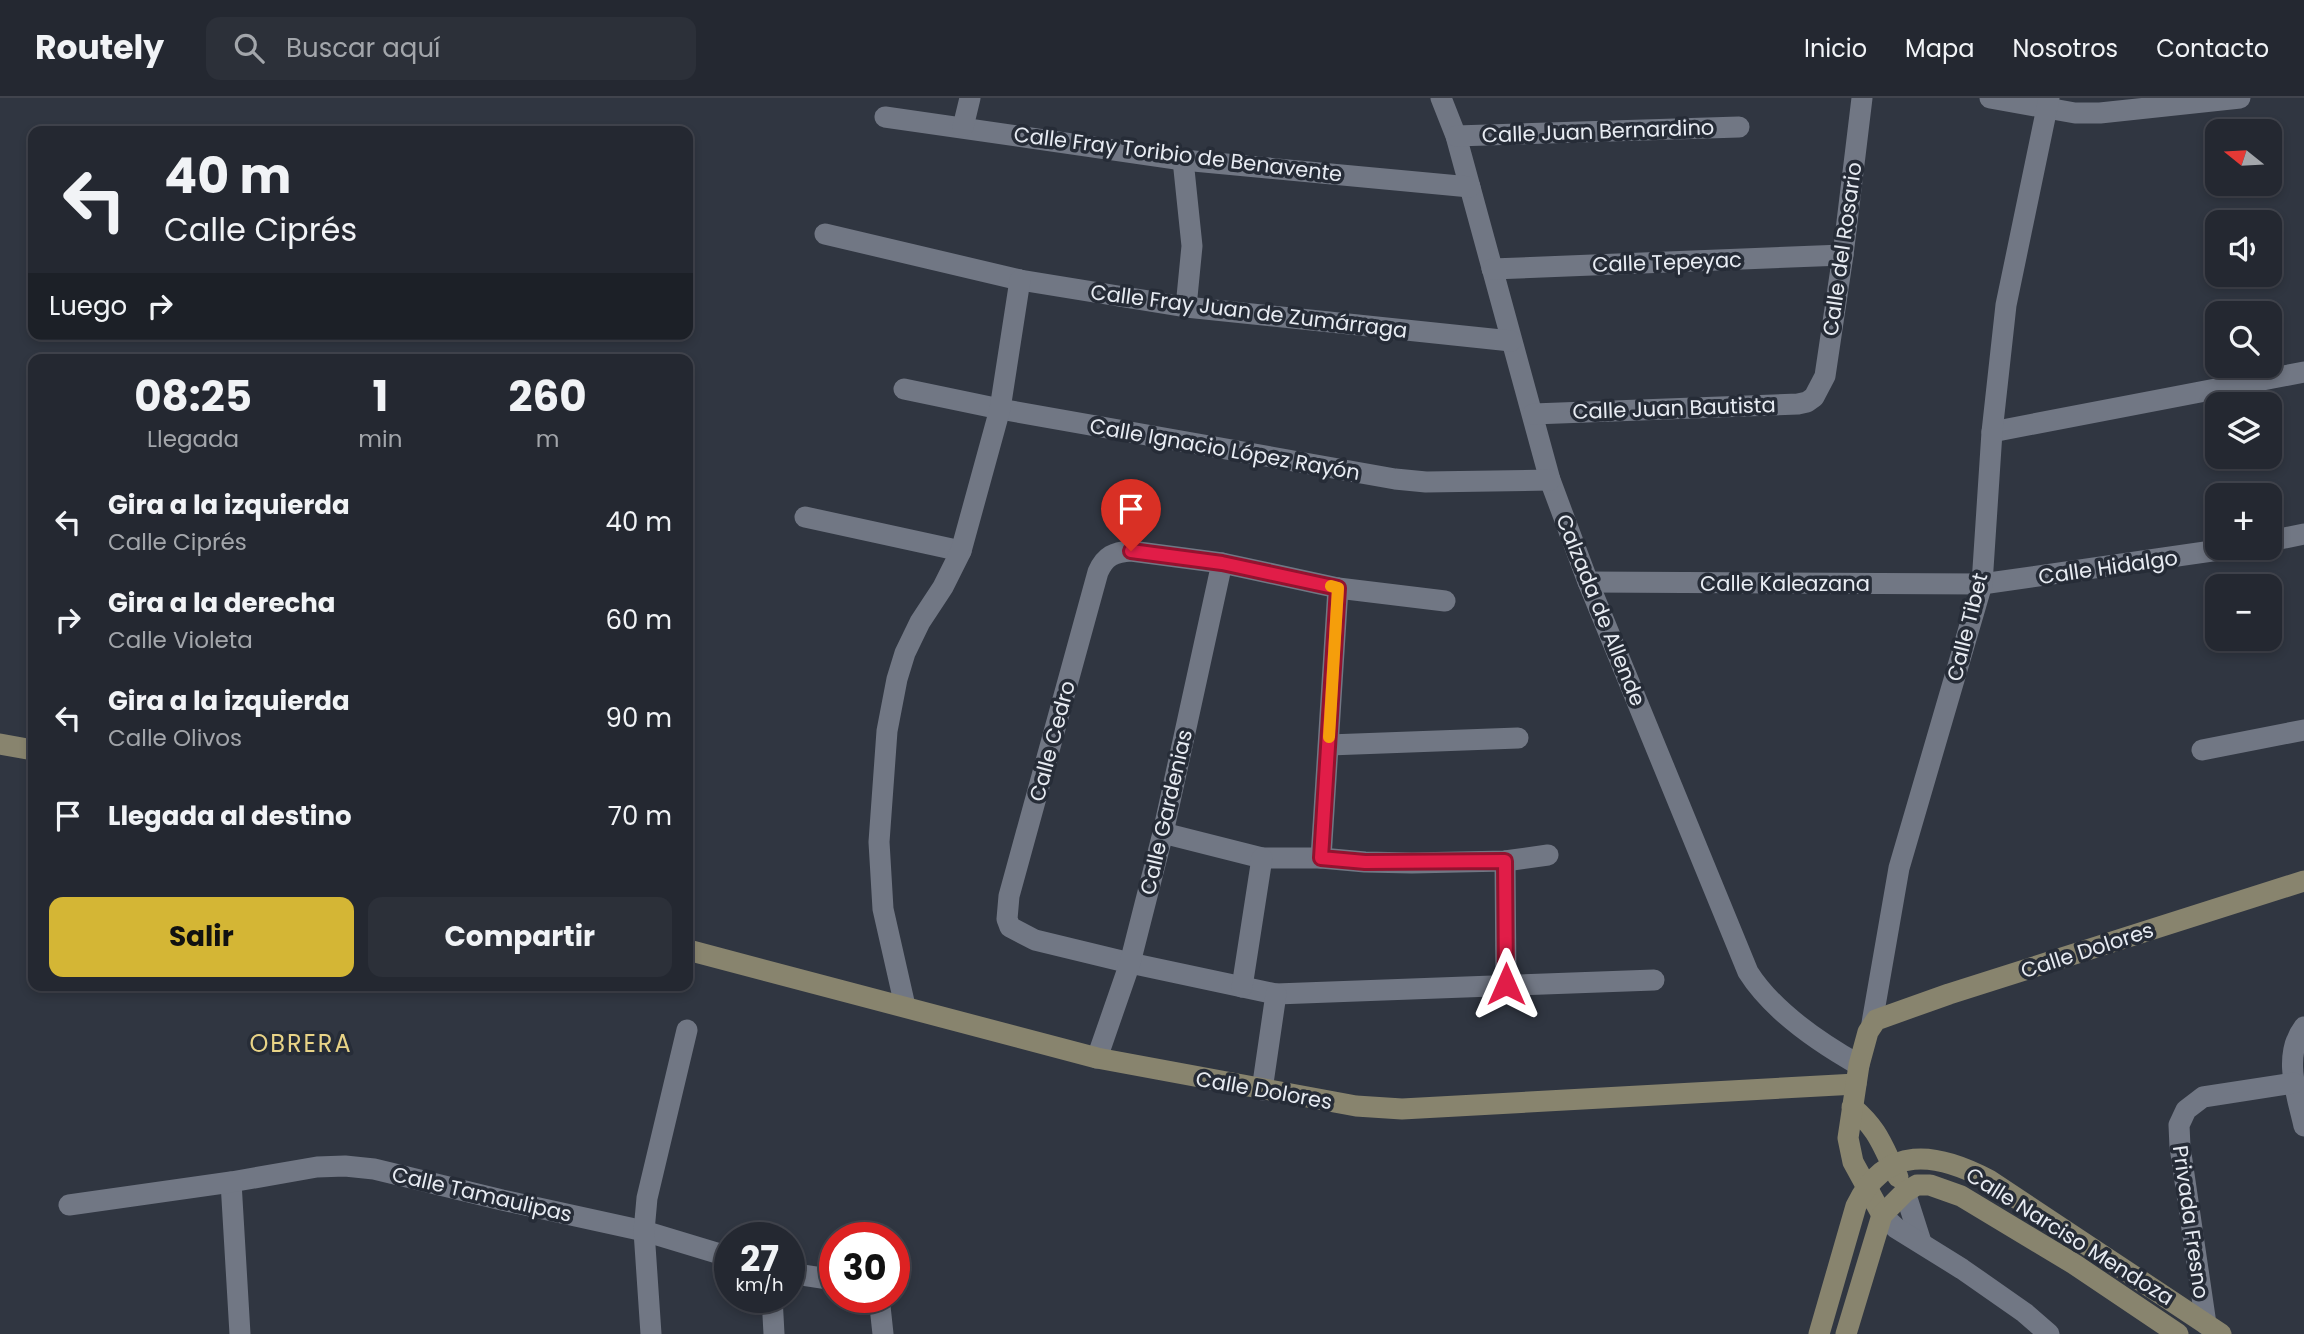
<!DOCTYPE html>
<html lang="es">
<meta charset="utf-8">
<style>
:root{--surface:#242831;--page:#2c3039;--text:#f1f3f6;--muted:#a3a6ab;--line:#41444d;--accent:#d4b635}
body{margin:0;font-family:Poppins,sans-serif;background:var(--page);color:var(--text);height:100vh;display:flex;flex-direction:column;font-size:26px;white-space:nowrap}
*{box-sizing:border-box;margin:0}
p{font-size:23px;color:var(--muted)}
.icon{flex:none;width:38px;height:38px;fill:none;stroke:currentColor;stroke-width:2;stroke-linecap:round;stroke-linejoin:round}
.map{position:relative;flex:1;overflow:hidden}
.drawer{position:absolute;left:28px;top:256px;width:665px;height:637px;display:flex;flex-direction:column;background:var(--surface);border-radius:14px;box-shadow:0 4px 10px #0003,0 0 0 2px var(--line)}
.drawer>*{flex:none}
.guide{position:absolute;left:28px;top:28px;width:665px;height:214px;border-radius:14px;box-shadow:0 4px 10px #0003,0 0 0 2px var(--line);background:#242831;color:var(--text);overflow:hidden}
.needle{width:46px;rotate:288deg}
.controls{position:absolute;left:2205px;top:21px;display:grid;gap:14px}
.controls a{display:grid;place-items:center;width:77px;height:77px;border-radius:14px;background:var(--surface);box-shadow:0 4px 10px #0003,0 0 0 2px var(--line);font-size:35px}
.speed{position:absolute;left:714px;top:1124px;display:flex;gap:14px;font-size:35px;font-weight:700;text-align:center}
.speed>*{display:grid;place-content:center;width:91px;height:91px;border-radius:50%;background:var(--surface);box-shadow:0 4px 10px #0003,0 0 0 2px var(--line);line-height:1}
.speed small{font-size:18px;font-weight:400}
.speed .limit{border:10px solid #d22;background:#fff;color:#111}
.pin{position:absolute;display:grid;place-items:center;width:60px;height:60px;color:#fff;margin:-72px -30px;border-radius:50% 50% 50% 0;rotate:-45deg;box-shadow:0 0 7px #0007}
.pin .icon{rotate:45deg}
.me{position:absolute;width:77px;margin:-38px;rotate:0deg;stroke-linejoin:round;filter:drop-shadow(0 0 5px #0008)}
.turn{display:flex;align-items:center;gap:24px;height:147px;padding:0 21px;font-size:32px}
.turn .icon{width:91px;height:91px;stroke-width:2.5}
.turn b{display:block;font-size:49px;line-height:60px}
.then{display:flex;align-items:center;height:66px;padding:0 21px;background:#0003;gap:14px;font-size:26px}
.eta{display:flex;justify-content:space-evenly;align-items:center;height:119px;text-align:center}
.eta b{font-size:42px;font-weight:700;line-height:49px}
.action{display:flex;gap:14px;margin-top:auto;padding:14px 21px}
.action a{flex:1;height:80px;border-radius:14px;background:var(--accent);color:#111;font-size:28px;font-weight:700;line-height:80px;text-align:center}
.action a+a{background:var(--page);color:var(--text)}
ul{padding:0;list-style:none}
li{display:flex;align-items:center;gap:21px;height:98px;padding:0 21px}
li div{flex:1}
li b{display:block;font-size:26px}
li em{font-style:normal}
header{display:flex;align-items:center;gap:42px;box-sizing:border-box;height:98px;padding:0 35px;background:var(--surface);border-bottom:2px solid var(--line)}
header strong{font-size:33px}
nav{display:flex;gap:38px;margin-inline-start:auto;font-size:24px}
.search{width:490px;height:63px;background:var(--page);display:flex;align-items:center;gap:18px;box-sizing:border-box;padding:0 24px;border-radius:14px;color:var(--muted);font-size:26px}
.map>svg:first-child{display:block}
</style>
<header>
<strong>Routely</strong>
<div class="search"><svg class="icon" aria-label="search" viewBox="0 0 24 24"><circle cx="10" cy="10" r="6"/><path d="M15 15l6 6"/></svg>Buscar aquí</div>
<nav><a>Inicio</a><a>Mapa</a><a>Nosotros</a><a>Contacto</a></nav>
</header>
<div class="map">
<svg width="2304" height="1236" viewBox="0 0 2304 1236">
<rect width="100%" height="100%" fill="#303641"/>
<g fill="none" stroke-linecap="round" stroke-linejoin="round">
<g stroke="#717784" stroke-width="21">
<path d="M1441,0L1456,38L1550,382L1588,484L1748,874C1772,912 1820,945 1859,967"/>
<polyline points="1990,0 2075,15 2100,15 2240,0"/>
<polyline points="885,19 1183,62 1470,89"/>
<polyline points="963,29 970,0"/>
<polyline points="1456,38 1739,29"/>
<polyline points="1183,62 1192,148 1186,209"/>
<polyline points="825,136 1020,182 1186,209 1511,243"/>
<polyline points="1492,171 1843,157"/>
<polyline points="904,291 1000,311 1395,381 1426,384 1550,382"/>
<polyline points="1533,316 1798,306 1807,304 1814,299 1825,278 1843,157 1862,0"/>
<polyline points="1992,334 2304,274"/>
<polyline points="805,419 961,453"/>
<polyline points="2270,443 2304,436"/>
<polyline points="1588,484 1982,486 2233,450"/>
<path d="M1445,503L1338,490L1222,465L1131,453C1114,454 1105,458 1098,474L1009,798L1007,821L1010,829L1035,842L1130,865L1276,896L1654,882"/>
<polyline points="1329,647 1518,640"/>
<polyline points="2202,652 2304,632"/>
<polyline points="1163,735 1262,760 1321,760 1365,764 1412,765 1505,763 1548,757"/>
<polyline points="1321,760 1338,490"/>
<polyline points="1505,763 1506,886"/>
<polyline points="1242,889 1262,760"/>
<polyline points="905,908 883,811 879,744 887,633 897,581 905,555 920,524 943,489 961,453 1000,311 1020,182"/>
<polyline points="1872,925 1899,770 1982,486 1992,334 2006,207 2049,0"/>
<path d="M2304,929C2282,958 2297,996 2304,1028"/>
<polyline points="1097,960 1130,865 1163,735 1222,465"/>
<polyline points="1262,992 1276,896"/>
<polyline points="231,1084 240,1236"/>
<polyline points="1905,1094 1921,1144"/>
<polyline points="69,1107 231,1084 317,1069 345,1068 374,1071 502,1102 644,1133 730,1159"/>
<polyline points="1882,1117 1896,1130 1962,1171 2025,1215 2049,1236"/>
<polyline points="789,1175 835,1182"/>
<polyline points="772,1199 774,1236"/>
<polyline points="879,1199 883,1236"/>
<polyline points="2206,1226 2180,1049 2179,1027 2186,1012 2203,999 2294,985"/>
<polyline points="651,1236 644,1133 647,1100 687,932"/>
</g>
<g stroke="#88846e" stroke-width="21">
<polyline points="0,646 33,652"/>
<polyline points="688,852 1097,960 1356,1008 1402,1011 1856,986"/>
<path d="M1852,1009C1880,1033 1882,1048 1898,1079"/>
<polyline points="1882,1117 1853,1064 1848,1040 1859,967 1868,934 1876,922 1949,896 2304,783"/>
<path d="M1819,1236L1856,1108C1886,1046 1936,1054 1989,1082L2221,1236"/>
<polyline points="1846,1236 1882,1117 1905,1094 1917,1087 1930,1087 1961,1098 2074,1166 2178,1236"/>
</g>
</g>
<g fill="none" stroke-linecap="round" stroke-linejoin="round">
<g stroke="#92132f" stroke-width="18">
<polyline id="route" points="1131,453 1222,465 1338,490 1321,760 1365,764 1505,763 1506,886"/>
</g>
<use href="#route" stroke="#e11d48" stroke-width="12"/>
<polyline stroke="#f59e0b" stroke-width="12" points="1329,639 1338,490 1331,488"/>
</g>
<g text-anchor="middle" dominant-baseline="central" stroke-width="7" stroke-linejoin="round" paint-order="stroke">
<g font-size="21" fill="#e7ebf2" stroke="#262c37">
<text transform="translate(1598 33) rotate(-2)">Calle Juan Bernardino</text>
<text transform="translate(1178 56) rotate(7)">Calle Fray Toribio de Benavente</text>
<text transform="translate(1842 151) rotate(-82)">Calle del Rosario</text>
<text transform="translate(1667 164) rotate(-2)">Calle Tepeyac</text>
<text transform="translate(1249 213) rotate(7)">Calle Fray Juan de Zumárraga</text>
<text transform="translate(1674 310) rotate(-2)">Calle Juan Bautista</text>
<text transform="translate(1225 351) rotate(10)">Calle Ignacio López Rayón</text>
<text transform="translate(2108 469) rotate(-8)">Calle Hidalgo</text>
<text x="1785" y="485">Calle Kaleazana</text>
<text transform="translate(1601 512) rotate(68)">Calzada de Allende</text>
<text transform="translate(1967 529) rotate(-76)">Calle Tibet</text>
<text transform="translate(1052 643) rotate(-75)">Calle Cedro</text>
<text transform="translate(1166 714) rotate(-77)">Calle Gardenias</text>
<text transform="translate(2087 852) rotate(-18)">Calle Dolores</text>
<text transform="translate(1264 992) rotate(10)">Calle Dolores</text>
<text transform="translate(482 1096) rotate(13)">Calle Tamaulipas</text>
<text transform="translate(2191 1124) rotate(82)">Privada Fresno</text>
<text transform="translate(2070 1138) rotate(32)">Calle Narciso Mendoza</text>
</g>
<g font-size="24" letter-spacing="2" fill="#e9d487" stroke="#262c37">
<text x="301" y="945">OBRERA</text>
</g>
</g>
</svg>
<div class="controls">
<a><svg class="needle" viewBox="-14 -14 28 28"><path d="M0-13l5 13h-10z" fill="#e53935"/><path d="M0 13l5-13h-10z" fill="#a3a6ab"/></svg></a>
<a><svg class="icon" aria-label="sound" viewBox="0 0 24 24"><path d="M4 9h4l5-4v14l-5-4H4zM17 9q2 3 0 6"/></svg></a>
<a><svg class="icon" aria-label="search" viewBox="0 0 24 24"><circle cx="10" cy="10" r="6"/><path d="M15 15l6 6"/></svg></a>
<a><svg class="icon" aria-label="layers" viewBox="0 0 24 24"><path d="M12 4l9 5-9 5-9-5zM3 14l9 5 9-5"/></svg></a>
<a>+</a>
<a>−</a>
</div>
<div class="speed"><div>27<small>km/h</small></div><div class="limit">30</div></div>
<div class="pin" style="left:1131px;top:453px;background:#d93025"><svg class="icon" aria-label="arrive" viewBox="0 0 24 24"><path d="M6 21V4h12l-3 4 3 4H6"/></svg></div>
<svg class="me" style="left:1506px;top:886px" viewBox="-20 -20 40 40"><path d="M0-17L14 15 0 8-14 15z" fill="#e11d48" stroke="#fff" stroke-width="4"/></svg>
<div class="guide">
<div class="turn"><svg class="icon" aria-label="left" viewBox="0 0 24 24"><path d="M17 20v-9H6M10 6l-5 5 5 5"/></svg><div><b>40 m</b>Calle Ciprés</div></div>
<div class="then">Luego<svg class="icon" aria-label="right" viewBox="0 0 24 24"><path d="M7 20v-9h11M14 6l5 5-5 5"/></svg></div>
</div>
<section class="drawer">
<div class="eta">
<div><b>08:25</b><p>Llegada</p></div>
<div><b>1</b><p>min</p></div>
<div><b>260</b><p>m</p></div>
</div>
<ul>
<li><svg class="icon" aria-label="left" viewBox="0 0 24 24"><path d="M17 20v-9H6M10 6l-5 5 5 5"/></svg><div><b>Gira a la izquierda</b><p>Calle Ciprés</p></div><em>40 m</em></li>
<li><svg class="icon" aria-label="right" viewBox="0 0 24 24"><path d="M7 20v-9h11M14 6l5 5-5 5"/></svg><div><b>Gira a la derecha</b><p>Calle Violeta</p></div><em>60 m</em></li>
<li><svg class="icon" aria-label="left" viewBox="0 0 24 24"><path d="M17 20v-9H6M10 6l-5 5 5 5"/></svg><div><b>Gira a la izquierda</b><p>Calle Olivos</p></div><em>90 m</em></li>
<li><svg class="icon" aria-label="arrive" viewBox="0 0 24 24"><path d="M6 21V4h12l-3 4 3 4H6"/></svg><div><b>Llegada al destino</b></div><em>70 m</em></li>
</ul>
<div class="action"><a>Salir</a><a>Compartir</a></div>
</section>
</div>
